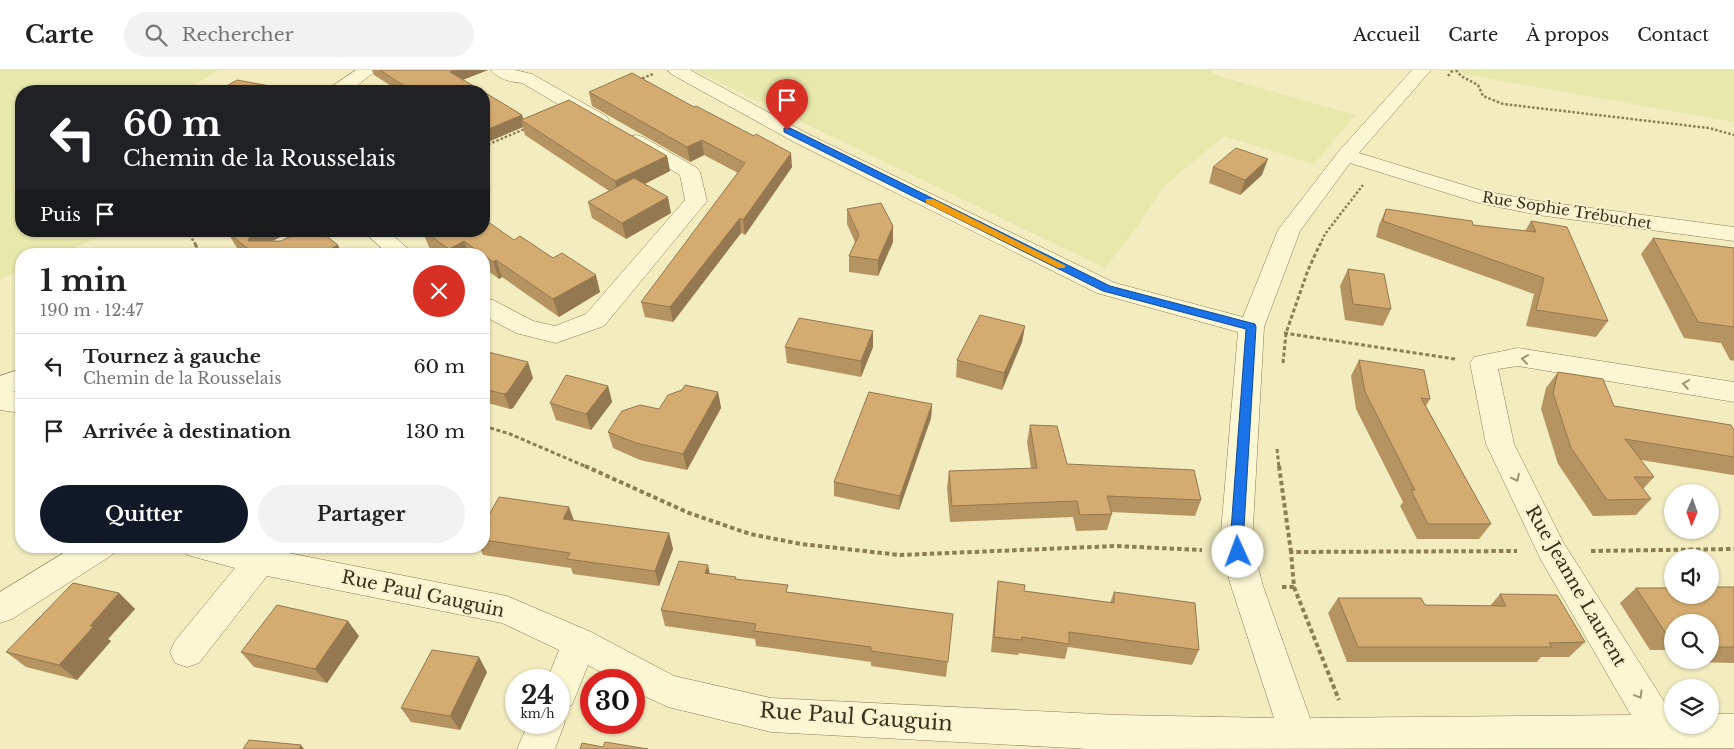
<!DOCTYPE html>
<html lang="fr">
<meta charset="utf-8">
<style>
:root{--surface:#fff;--page:#f2f2f2;--text:#222;--muted:#767676;--line:#e0e0e0;--accent:#111827}
body{margin:0;font-family:"Libre Baskerville",serif;background:var(--page);color:var(--text);height:100vh;display:flex;flex-direction:column;font-size:19px;white-space:nowrap}
*{box-sizing:border-box;margin:0}
p{font-size:16px;color:var(--muted)}
.icon{flex:none;width:28px;height:28px;fill:none;stroke:currentColor;stroke-width:2;stroke-linecap:round;stroke-linejoin:round}
.map{position:relative;flex:1;overflow:hidden}
.panel{position:absolute;left:15px;top:178px;width:475px;height:305px;display:flex;flex-direction:column;background:var(--surface);border-radius:20px;box-shadow:0 1px 4px #0004}
.panel>*{flex:none}
.banner{position:absolute;left:15px;top:15px;width:475px;height:152px;border-radius:20px;box-shadow:0 1px 4px #0004;background:#202124;color:#fff;overflow:hidden}
.needle{width:32px;rotate:182deg}
.buttons{position:absolute;left:1664px;top:414px;display:grid;gap:10px}
.buttons a{display:grid;place-items:center;width:55px;height:55px;border-radius:50%;background:var(--surface);box-shadow:0 1px 4px #0004;font-size:25px}
.speed{position:absolute;left:505px;top:599px;display:flex;gap:10px;font-size:25px;font-weight:700;text-align:center}
.speed>*{display:grid;place-content:center;width:65px;height:65px;border-radius:50%;background:var(--surface);box-shadow:0 1px 4px #0004;line-height:1}
.speed small{font-size:12px;font-weight:400}
.speed .limit{border:8px solid #d22;background:#fff;color:#111}
.pin{position:absolute;display:grid;place-items:center;width:42px;height:42px;color:#fff;margin:-51px -21px;border-radius:50% 50% 50% 0;rotate:-45deg;box-shadow:0 0 5px #0007}
.pin .icon{rotate:45deg}
.me{position:absolute;width:55px;margin:-28px;rotate:358deg;stroke-linejoin:round;filter:drop-shadow(0 0 4px #0008)}
.turn{display:flex;align-items:center;gap:18px;height:105px;padding:0 25px;font-size:22px}
.turn .icon{width:65px;height:65px;stroke-width:2.5}
.turn b{display:block;font-size:35px;line-height:42px}
.then{display:flex;align-items:center;height:48px;padding:0 25px;background:#0003;gap:10px;font-size:19px}
.round{display:grid;place-items:center;flex:none;width:52px;height:52px;border-radius:26px;background:var(--page)}
.head{display:flex;align-items:center;justify-content:space-between;height:85px;padding:0 25px}
h1{font-size:30px;font-weight:700;line-height:38px}
.action{display:flex;gap:10px;margin-top:auto;padding:10px 25px}
.action a{flex:1;height:58px;border-radius:30px;background:var(--accent);color:#fff;font-size:20px;font-weight:700;line-height:58px;text-align:center}
.action a+a{background:var(--page);color:var(--text)}
ul{padding:0;list-style:none}
li{display:flex;align-items:center;gap:15px;height:65px;padding:0 25px;border-top:1px solid var(--line)}
li div{flex:1}
li b{display:block;font-size:19px}
li em{font-style:normal}
header{display:flex;align-items:center;gap:30px;box-sizing:border-box;height:70px;padding:0 25px;background:var(--surface);border-bottom:1px solid var(--line)}
header strong{font-size:24px}
nav{display:flex;gap:28px;margin-inline-start:auto;font-size:18px}
.search{width:350px;height:45px;background:var(--page);display:flex;align-items:center;gap:12px;box-sizing:border-box;padding:0 18px;border-radius:28px;color:var(--muted);font-size:19px}
.map>svg:first-child{display:block}
</style>
<header>
<strong>Carte</strong>
<div class="search"><svg class="icon" aria-label="search" viewBox="0 0 24 24"><circle cx="10" cy="10" r="6"/><path d="M15 15l6 6"/></svg>Rechercher</div>
<nav><a>Accueil</a><a>Carte</a><a>À propos</a><a>Contact</a></nav>
</header>
<div class="map">
<svg width="1734" height="679" viewBox="0 0 1734 679">
<rect width="100%" height="100%" fill="#f2ecbf"/>
<g fill="#e7e8ab">
<polygon points="0,0 219,0 185,21 21,21 21,161 114,161 59,184 21,184 21,200 0,209"/>
<polygon points="694,0 1213,0 1212,4 1355,45 1314,94 1224,66 1164,116 1137,157 1105,198"/>
<polygon points="1440,0 1734,0 1734,52"/>
</g>
<g fill="none" stroke-linecap="round" stroke-linejoin="round">
<g stroke="#8c7d55" stroke-width="1">
<g id="minor">
<polygon points="356,0 377,0 350,21 329,21 331,17"/>
<path d="M491,0H515L532,4L606,46L609,50L606,54L599,56L592,54L522,13C511,12 497,9 491,0Z"/>
<polygon points="668,0 690,0 810,65 1115,213 1243,247 1278,160 1339,81 1412,0 1431,0 1359,83 1483,121 1538,131 1734,157 1734,171 1538,145 1479,133 1350,93 1300,161 1264,257 1252,474 1263,516 1310,648 1631,645 1541,490 1486,374 1470,293 1474,287 1518,278 1734,312 1734,332 1518,296 1498,299 1514,374 1563,472 1672,644 1672,655 1710,655 1710,644 1734,644 1734,678 1089,679 771,662 668,637 634,621 634,610 615,610 588,595 572,635 559,639 559,610 547,610 559,580 502,553 267,506 199,593 187,597 175,593 170,582 175,571 235,498 187,485 182,476 253,476 507,526 591,562 674,606 771,628 1117,645 1274,648 1231,516 1220,474 1238,262 1097,223 796,73 671,4"/>
<polygon points="636,65 643,67 697,98 700,102 707,131 604,256 556,273 516,263 484,246 484,228 493,230 533,251 555,256 586,244 685,130 680,105 629,75 626,71 629,67"/>
<polygon points="363,161 388,161 414,184 388,184"/>
<polygon points="21,299 21,319 13,322 21,323 21,343 0,340 0,306"/>
<polygon points="75,476 117,476 112,485 12,549 0,553 0,522"/>
<polygon points="559,639 565,652 555,679 517,679 529,652 559,652"/>
</g>
</g>
<g stroke="#8c7d55" stroke-width="2.5" stroke-dasharray="2.5 2" stroke-linecap="butt">
<polyline points="1456,0 1461,6 1478,15 1483,26 1503,34 1709,58 1734,65"/>
<polyline points="1448,6 1453,0"/>
<polyline points="638,10 653,4"/>
<polyline points="484,76 527,58"/>
<polyline points="187,161 196,175"/>
<polyline points="1320,175 1325,164 1363,115"/>
</g>
<g stroke="#8c7d55" stroke-width="3" stroke-dasharray="4 2.5" stroke-linecap="butt">
<polyline points="195,174 201,184"/>
<polyline points="1284,263 1455,289"/>
<polyline points="1283,293 1286,263 1308,200 1320,174"/>
<polyline points="484,356 510,364 587,397"/>
<polyline points="1277,379 1279,397"/>
</g>
<g stroke="#8c7d55" stroke-width="4" stroke-dasharray="4.5 3" stroke-linecap="butt">
<polyline points="585,396 689,443 750,464 801,474 900,485 1116,476 1202,480"/>
<polyline points="1279,396 1291,482"/>
<polyline points="1591,481 1734,479"/>
<polyline points="1282,517 1294,517 1291,482 1517,481"/>
<polyline points="1294,517 1339,630"/>
</g>
<use href="#minor" fill="#fcf7d3" fill-rule="evenodd"/>
</g>
<g fill="#b69461">
<polygon points="372,0 488,0 463,10 482,21 399,21 374,5"/>
<polygon points="484,22 522,45 523,49 667,86 670,101 645,114 671,143 626,169 592,148 588,132 609,121 525,65 523,57 490,71 484,68"/>
<polygon points="589,22 792,97 745,165 741,163 673,252 645,247 641,232 738,103 704,85 690,92 592,36"/>
<polygon points="1213,97 1262,105 1240,125 1209,113"/>
<polygon points="847,139 893,156 893,172 878,206 849,202 849,186 855,172 847,154"/>
<polygon points="1386,139 1473,155 1525,161 1531,151 1608,251 1596,267 1526,256 1534,224 1376,167 1379,155"/>
<polygon points="419,161 484,161 514,170 600,222 559,247 502,207 499,209 484,198 484,184 439,184 429,177 424,165"/>
<polygon points="228,163 274,171 342,184 245,184 237,178"/>
<polygon points="1653,168 1734,178 1734,291 1730,290 1721,273 1684,268 1641,184"/>
<polygon points="1348,199 1391,239 1383,256 1345,250 1340,216"/>
<polygon points="1025,256 1022,272 1002,320 956,307 957,290"/>
<polygon points="785,277 873,277 861,307 787,293"/>
<polygon points="484,281 533,308 513,338 510,339 484,332"/>
<polygon points="1359,290 1430,329 1426,336 1491,454 1479,469 1417,469 1400,436 1403,432 1356,339 1351,306"/>
<polygon points="1558,302 1614,336 1734,360 1734,405 1733,405 1641,390 1654,407 1643,419 1651,429 1636,445 1593,446 1558,394 1541,339 1546,318"/>
<polygon points="608,316 612,332 591,360 556,350 550,333"/>
<polygon points="718,322 721,338 687,400 640,390 613,378 608,362 659,339"/>
<polygon points="932,334 931,348 899,440 834,426 834,412"/>
<polygon points="1030,355 1067,394 1201,430 1195,446 1111,442 1112,444 1107,460 1076,461 1073,447 950,452 947,418 949,401 1031,398 1027,372"/>
<polygon points="575,451 669,463 673,479 659,516 573,504 571,498 483,485 479,476 484,476 484,454"/>
<polygon points="709,503 788,522 953,544 946,607 871,596 871,592 756,576 755,569 665,556 661,540"/>
<polygon points="998,511 1024,521 1110,533 1114,522 1199,580 1192,595 1068,577 1065,589 1019,583 1018,585 991,582 996,527"/>
<polygon points="1734,517 1734,593 1694,592 1692,590 1710,590 1710,552 1672,552 1672,580 1650,580 1620,533 1636,518"/>
<polygon points="119,523 135,539 108,569 111,571 77,610 26,597 6,582"/>
<polygon points="1500,524 1585,572 1569,587 1541,587 1537,592 1347,592 1328,543 1338,528 1425,535 1490,536"/>
<polygon points="359,566 327,613 254,597 241,582"/>
<polygon points="487,602 460,660 411,652 401,638"/>
</g>
<g fill="#94784f">
<polygon points="456,0 488,0 454,13 450,2"/>
<polygon points="522,45 524,52 521,50 523,57 490,71 486,60"/>
<polygon points="702,70 704,85 690,92 687,77"/>
<polygon points="791,83 792,97 745,165 743,150"/>
<polygon points="667,86 670,101 618,127 615,111"/>
<polygon points="1268,89 1262,105 1240,125 1245,110"/>
<polygon points="668,127 671,143 626,169 622,153"/>
<polygon points="740,148 741,163 673,252 670,237"/>
<polygon points="893,156 893,172 878,206 878,190"/>
<polygon points="254,161 293,161 260,177 248,171 252,162"/>
<polygon points="464,171 468,184 451,184 449,179"/>
<polygon points="338,175 342,184 330,184 328,180"/>
<polygon points="496,190 502,207 499,209 493,192"/>
<polygon points="596,205 600,222 559,247 553,229"/>
<polygon points="1025,256 1022,272 1002,320 1004,303"/>
<polygon points="873,261 873,277 861,307 861,291"/>
<polygon points="528,292 533,308 513,338 510,339 504,324"/>
<polygon points="608,316 612,332 591,360 586,344"/>
<polygon points="718,322 721,338 687,400 683,384"/>
<polygon points="932,334 931,348 899,440 900,426"/>
<polygon points="569,437 575,453 563,449"/>
<polygon points="669,463 673,479 659,516 655,501"/>
<polygon points="708,495 711,510 705,503"/>
<polygon points="119,523 135,539 108,569 111,571 77,610 59,595 90,556"/>
<polygon points="348,551 359,566 327,613 315,599"/>
<polygon points="479,587 487,602 460,660 450,646"/>
<polygon points="301,675 304,679 299,679"/>
</g>
<g fill="#d4ac71" stroke="#94784f">
<polygon points="380,0 456,0 450,2 482,21 412,21"/>
<polygon points="632,3 694,37 696,36 754,66 756,64 791,83 743,150 740,148 670,237 641,232 745,93 702,70 687,77 589,22"/>
<polygon points="237,10 297,21 218,21"/>
<polygon points="484,22 522,45 486,60 484,58"/>
<polygon points="569,30 667,86 615,111 521,50"/>
<polygon points="1236,78 1268,89 1245,110 1213,97"/>
<polygon points="634,108 668,127 622,153 588,132"/>
<polygon points="881,133 893,156 878,190 849,186 859,165 847,139"/>
<polygon points="1386,139 1472,151 1473,155 1536,162 1531,151 1567,157 1608,251 1536,240 1544,208 1383,151"/>
<polygon points="484,149 514,170 520,166 553,188 562,183 596,205 553,229 496,190 493,192 484,185 484,184 481,184 464,171 449,179 424,161 484,161"/>
<polygon points="232,161 254,161 252,162 248,171 281,171 301,161 320,161 338,175 328,180 334,184 255,184 228,163"/>
<polygon points="1653,168 1734,178 1734,257 1698,252"/>
<polygon points="1348,199 1384,204 1391,239 1353,234"/>
<polygon points="980,245 1025,256 1004,303 957,290"/>
<polygon points="799,248 873,261 861,291 785,277"/>
<polygon points="484,281 528,292 507,323 504,324 484,319"/>
<polygon points="1359,290 1424,300 1430,329 1421,328 1491,454 1428,454 1411,420 1415,420 1365,322"/>
<polygon points="1558,302 1603,309 1614,336 1731,355 1734,360 1734,387 1625,369 1654,407 1634,407 1651,429 1607,430 1571,378 1553,323"/>
<polygon points="566,305 608,316 586,344 550,333"/>
<polygon points="685,315 718,322 683,384 636,373 608,362 622,341 640,335 659,339 668,325 682,320"/>
<polygon points="869,322 932,334 900,426 834,412"/>
<polygon points="1030,355 1057,356 1067,394 1194,400 1201,430 1107,426 1112,444 1080,445 1077,431 952,436 949,401 1037,398"/>
<polygon points="499,427 569,437 563,449 669,463 655,501 567,489 570,483 484,470 484,454"/>
<polygon points="679,491 708,495 705,503 736,507 735,509 788,515 786,522 953,544 948,592 871,581 871,577 754,561 756,554 661,540"/>
<polygon points="998,511 1025,515 1024,521 1114,533 1114,522 1195,533 1199,580 1069,562 1069,574 1022,567 1021,570 994,567"/>
<polygon points="73,513 119,523 90,556 94,556 59,595 6,582"/>
<polygon points="1710,517 1734,517 1734,577 1712,577 1710,574 1710,552 1672,552 1672,565 1667,565 1636,518 1672,518 1672,525 1710,525"/>
<polygon points="1500,524 1557,525 1585,572 1549,573 1552,577 1358,577 1338,528 1421,528 1425,535 1506,536"/>
<polygon points="277,535 348,551 315,599 241,582"/>
<polygon points="432,580 479,587 450,646 401,638"/>
<polygon points="249,670 301,675 299,679 243,679"/>
<polygon points="605,672 648,679 580,679 582,673 603,677"/>
</g>
<defs><path id="oneway-chevron" d="M-2-3.5L2.5 0L-2 3.5" fill="none" stroke-width="1.6" stroke-linecap="round" stroke-linejoin="round" transform="scale(1.25)"/></defs>
<g stroke="#9b9477">
<use href="#oneway-chevron" transform="translate(1525 289) rotate(-172)"/>
<use href="#oneway-chevron" transform="translate(1686 314) rotate(-171)"/>
<use href="#oneway-chevron" transform="translate(1516 408) rotate(64)"/>
<use href="#oneway-chevron" transform="translate(1639 625) rotate(59)"/>
</g>
<polygon fill="#1a73e8" stroke="#114b97" points="784,58 790,58 1110,216 1255,254 1256,257 1243,474 1245,482 1243,485 1238,487 1234,485 1230,474 1246,259 1103,221 784,62"/>
<polygon fill="#f59e0b" points="926,129 933,129 1066,196 1064,198 1058,198 926,133"/>
<g text-anchor="middle" dominant-baseline="central" stroke-width="4" stroke-linejoin="round" paint-order="stroke">
<g font-size="15" fill="#3a301b" stroke="#f9f4cf">
<text transform="translate(1567 140) rotate(9)">Rue Sophie Trébuchet</text>
</g>
<g font-size="18" fill="#3a301b" stroke="#f9f4cf">
<text transform="translate(1576 516) rotate(60)">Rue Jeanne Laurent</text>
<text transform="translate(423 524) rotate(12)">Rue Paul Gauguin</text>
</g>
<g font-size="21" fill="#3a301b" stroke="#f9f4cf">
<text transform="translate(856 647) rotate(4)">Rue Paul Gauguin</text>
</g>
</g>
</svg>
<div class="buttons">
<a><svg class="needle" viewBox="-14 -14 28 28"><path d="M0-13l5 13h-10z" fill="#e53935"/><path d="M0 13l5-13h-10z" fill="#767676"/></svg></a>
<a><svg class="icon" aria-label="sound" viewBox="0 0 24 24"><path d="M4 9h4l5-4v14l-5-4H4zM17 9q2 3 0 6"/></svg></a>
<a><svg class="icon" aria-label="search" viewBox="0 0 24 24"><circle cx="10" cy="10" r="6"/><path d="M15 15l6 6"/></svg></a>
<a><svg class="icon" aria-label="layers" viewBox="0 0 24 24"><path d="M12 4l9 5-9 5-9-5zM3 14l9 5 9-5"/></svg></a>
</div>
<div class="speed"><div>24<small>km/h</small></div><div class="limit">30</div></div>
<div class="pin" style="left:787px;top:60px;background:#d93025"><svg class="icon" aria-label="arrive" viewBox="0 0 24 24"><path d="M6 21V4h12l-3 4 3 4H6"/></svg></div>
<svg class="me" style="left:1238px;top:482px" viewBox="-20 -20 40 40"><circle r="19" fill="#fff"/><path d="M0-13L10 11 0 6-10 11z" fill="#1a73e8"/></svg>
<div class="banner">
<div class="turn"><svg class="icon" aria-label="left" viewBox="0 0 24 24"><path d="M17 20v-9H6M10 6l-5 5 5 5"/></svg><div><b>60 m</b>Chemin de la Rousselais</div></div>
<div class="then">Puis<svg class="icon" aria-label="arrive" viewBox="0 0 24 24"><path d="M6 21V4h12l-3 4 3 4H6"/></svg></div>
</div>
<section class="panel">
<div class="head"><div><h1>1 min</h1><p>190 m · 12:47</p></div><a class="round" style="background:#d93025;color:#fff"><svg class="icon" aria-label="close" viewBox="0 0 24 24"><path d="M6 6l12 12M18 6L6 18"/></svg></a></div>
<ul>
<li><svg class="icon" aria-label="left" viewBox="0 0 24 24"><path d="M17 20v-9H6M10 6l-5 5 5 5"/></svg><div><b>Tournez à gauche</b><p>Chemin de la Rousselais</p></div><em>60 m</em></li>
<li><svg class="icon" aria-label="arrive" viewBox="0 0 24 24"><path d="M6 21V4h12l-3 4 3 4H6"/></svg><div><b>Arrivée à destination</b></div><em>130 m</em></li>
</ul>
<div class="action"><a>Quitter</a><a>Partager</a></div>
</section>
</div>
